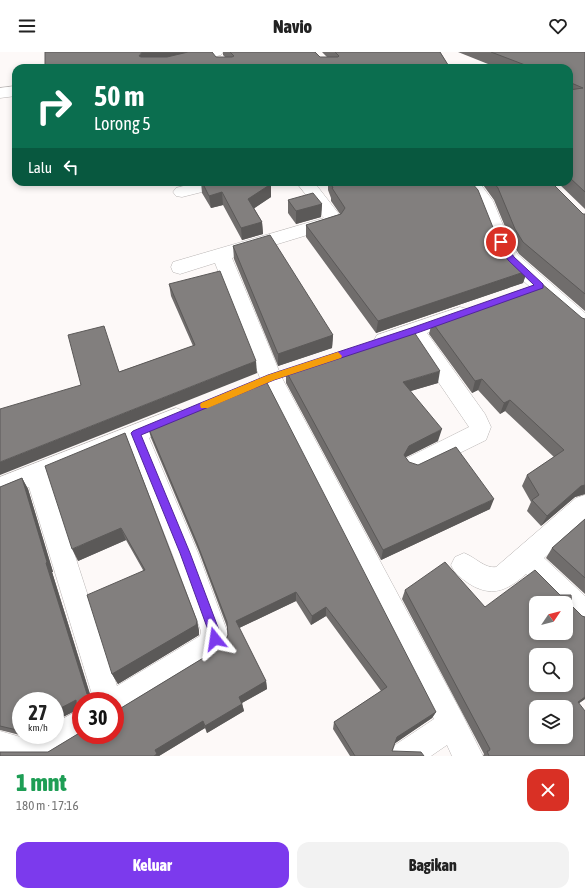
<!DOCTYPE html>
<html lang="id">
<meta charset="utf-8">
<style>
:root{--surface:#fff;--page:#f2f2f2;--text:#222;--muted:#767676;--accent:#7c3aed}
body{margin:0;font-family:"Asap Condensed",sans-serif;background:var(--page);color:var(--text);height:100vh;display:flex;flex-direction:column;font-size:15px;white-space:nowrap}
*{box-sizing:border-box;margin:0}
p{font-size:13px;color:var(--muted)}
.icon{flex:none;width:22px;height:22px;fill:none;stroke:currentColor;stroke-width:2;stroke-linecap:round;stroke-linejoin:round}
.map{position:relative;height:704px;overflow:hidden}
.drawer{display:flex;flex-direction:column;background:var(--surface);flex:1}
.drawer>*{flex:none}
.guide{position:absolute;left:12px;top:12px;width:561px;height:122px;border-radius:12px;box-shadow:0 2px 6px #0003;background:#0b6e4f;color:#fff;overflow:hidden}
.needle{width:26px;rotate:55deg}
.tools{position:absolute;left:529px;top:544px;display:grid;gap:8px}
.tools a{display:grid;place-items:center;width:44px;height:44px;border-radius:8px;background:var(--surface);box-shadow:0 2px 6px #0003;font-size:20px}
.speed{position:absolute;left:12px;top:640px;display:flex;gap:8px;font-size:20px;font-weight:700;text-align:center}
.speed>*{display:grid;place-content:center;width:52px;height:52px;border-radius:50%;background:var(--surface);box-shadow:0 2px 6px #0003;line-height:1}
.speed small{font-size:10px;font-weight:400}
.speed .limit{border:6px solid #d22;background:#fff;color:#111}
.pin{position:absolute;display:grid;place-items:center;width:34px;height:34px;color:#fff;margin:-17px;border:2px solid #fff;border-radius:50%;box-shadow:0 1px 4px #0007}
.me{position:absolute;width:44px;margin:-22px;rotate:345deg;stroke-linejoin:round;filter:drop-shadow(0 0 3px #0008)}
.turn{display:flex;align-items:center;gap:14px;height:84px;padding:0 16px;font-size:18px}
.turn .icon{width:52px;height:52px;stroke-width:2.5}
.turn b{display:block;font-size:28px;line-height:34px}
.then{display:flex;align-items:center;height:38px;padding:0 16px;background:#0003;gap:8px;font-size:15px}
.round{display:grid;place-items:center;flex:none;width:42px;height:42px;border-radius:12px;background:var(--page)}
.head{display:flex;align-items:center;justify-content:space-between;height:68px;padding:0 16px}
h1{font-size:24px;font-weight:800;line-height:30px;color:#1e9e55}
.button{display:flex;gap:8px;margin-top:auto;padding:8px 16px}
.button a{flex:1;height:46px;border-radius:12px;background:var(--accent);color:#fff;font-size:16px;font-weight:800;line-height:46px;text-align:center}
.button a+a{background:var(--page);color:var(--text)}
header{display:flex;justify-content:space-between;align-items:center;height:52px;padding:0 16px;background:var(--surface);font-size:18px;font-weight:800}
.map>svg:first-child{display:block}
</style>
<header><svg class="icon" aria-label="menu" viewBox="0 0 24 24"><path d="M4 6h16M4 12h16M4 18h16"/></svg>Navio<svg class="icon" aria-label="heart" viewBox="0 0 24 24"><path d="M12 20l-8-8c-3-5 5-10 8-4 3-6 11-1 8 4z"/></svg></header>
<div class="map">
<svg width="585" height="704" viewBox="0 0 585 704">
<rect width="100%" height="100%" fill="#fdf9f8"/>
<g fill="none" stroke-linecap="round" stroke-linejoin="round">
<g stroke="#b9b5b4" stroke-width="1">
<g id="minor">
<polygon points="198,0 223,0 221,3 168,16 143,16 145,13"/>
<polygon points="16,34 16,44 0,46 0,36"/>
<polygon points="199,130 229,130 226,134 182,145 176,144 173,140 176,136"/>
<polygon points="296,130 314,130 342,166 343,169 340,173 232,206 282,326 462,662 483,704 452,704 447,693 431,704 391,704 395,693 434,667 260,326 215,211 180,222 173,220 171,215 173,210 324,166"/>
<polygon points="461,130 479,130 493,149 510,190 518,203 585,261 585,279 578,277 504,212 492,190 476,150"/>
<polygon points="460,255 467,257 470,262 467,267 427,281 485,362 491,375 486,388 415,423 407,420 403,413 407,406 469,375 409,287 384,296 377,293 374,288 377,283"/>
<path d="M176,356L184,359L187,365L184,371L149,386L198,501L227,579L228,591L224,601L125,662L115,666V649H94L29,435L0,446V425ZM130,394L172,501L201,579L200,584L117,634L50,426Z"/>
<path d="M585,443V469L544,506L585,544V575L576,571L566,562V551H555L526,522C507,539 491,546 468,531C460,525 455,522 451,513L455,505L464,501C475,505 485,517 496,515L576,446Z"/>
<polygon points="81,657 81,683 90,683 55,704 0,704 0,679 24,686 34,683 55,683 55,671"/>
</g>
</g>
<use href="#minor" fill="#fff" fill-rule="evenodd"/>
</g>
<g fill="#706d6c">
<polygon points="223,0 315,0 320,5 327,5 322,0 440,0 450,16 45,16 216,5 225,5 223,3"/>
<polygon points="458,0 585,0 585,157 557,130 569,130 569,16 498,16"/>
<polygon points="201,130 269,130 271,132 271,145 254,156 262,170 263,182 242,188 223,153 211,156 202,141"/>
<polygon points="328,130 471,130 494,178 506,200 527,219 523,231 376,281 306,185 306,173 340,162 331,149 331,146 328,138"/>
<polygon points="481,130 551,130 583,162 585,162 585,259 519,202 511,189 494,148"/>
<polygon points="288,148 322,152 321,165 296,172 288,161"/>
<polygon points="233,194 333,283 332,296 278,314 234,207"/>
<polygon points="169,232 257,321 81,333 193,294 171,244"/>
<polygon points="582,266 585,267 585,442 575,445 541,474 527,459 531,450 522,434 527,423 554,405 505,359 500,362 478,338 472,341 429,282 432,270"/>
<polygon points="286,319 438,331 410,339 438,389 406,405 406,406 409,410 490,457 381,508 286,331"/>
<polygon points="148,375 436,660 432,666 395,691 392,699 424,704 350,704 333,677 334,670 381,639 326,564 311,573 296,549 239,576 266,629 267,637 242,651 244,659 207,681 205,676 159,704 0,704 48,700 121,656 223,594 228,583 227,575 199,500 151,386"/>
<polygon points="125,381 197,569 199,579 199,583 118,632 112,622 143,518 126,488 78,509"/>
<polygon points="22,426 28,437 53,520 52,520 90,642 81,649 81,680 77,675 76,658 55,669 55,649 21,649 21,683 29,683 24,684 0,678 0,435"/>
<polygon points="585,467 585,542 546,506 552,496"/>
<polygon points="405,538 485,555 572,554 582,564 585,565 585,647 579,651 585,704 483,704 484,702 402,547"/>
</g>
<g fill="#5b5958">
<polygon points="142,0 192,0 145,12 139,4"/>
<polygon points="271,132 271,145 249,160 248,147"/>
<polygon points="222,140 223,153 211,156 209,144"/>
<polygon points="322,152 321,165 296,172 296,159"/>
<polygon points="262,170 263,182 242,188 241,176"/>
<polygon points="527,219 523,231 376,281 378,269"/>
<polygon points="333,283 332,296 278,314 278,302"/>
<polygon points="256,309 257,321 0,423 0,410"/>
<polygon points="440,319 438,331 401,342 403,330"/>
<polygon points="482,327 478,338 472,341 475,329"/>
<polygon points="510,348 505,359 500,362 504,351"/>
<polygon points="442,377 438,389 406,405 402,414 404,403 409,394"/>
<polygon points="22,426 28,437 53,520 52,520 92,649 87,642 46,511"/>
<polygon points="585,433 585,442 575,445 541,474 547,464 581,434"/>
<polygon points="494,447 490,457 381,508 383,498"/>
<polygon points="121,476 126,488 78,509 72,497"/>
<polygon points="296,540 296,549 237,577 236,569"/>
<polygon points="326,555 326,564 311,573 312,564"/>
<polygon points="197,569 199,579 199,583 118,632 112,622"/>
<polygon points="266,629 267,637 240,652 239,645"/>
<polygon points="109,643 113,649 109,649"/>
<polygon points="585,645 585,647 571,657 578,650"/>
<polygon points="76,648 81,656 55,669 55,659"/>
<polygon points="242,652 244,659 207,681 205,674"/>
<polygon points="436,660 432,666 394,692 397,685"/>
<polygon points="203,669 205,676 159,704 154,704 155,698"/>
<polygon points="21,677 21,682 17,678"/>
</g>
<g fill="#827f7e" stroke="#5b5958" fill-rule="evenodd">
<polygon points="45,0 142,0 139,4 141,5 167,5 188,0 212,0 216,5 232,5 234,4 230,0 315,0 320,5 338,5 339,4 335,0 440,0 450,16 45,16"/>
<polygon points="491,0 585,0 585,140 569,125 569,38 583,36 569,30 569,16 533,16"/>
<polygon points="202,130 269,130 271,132 248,147 262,170 241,176 222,140 209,144"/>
<polygon points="330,130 471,130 478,138 494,178 506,200 527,219 378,269 306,173 341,162 345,156 332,136 333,136"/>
<polygon points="493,130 551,130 583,162 585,162 585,242 523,190 515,177 498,136"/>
<polygon points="313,141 322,152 296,159 288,148"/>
<polygon points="270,183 333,283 278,302 233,194"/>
<polygon points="220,219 256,309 0,410 0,357 81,333 68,283 104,274 119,320 195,293 169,232"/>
<polygon points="541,231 582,266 585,267 585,433 581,434 547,464 532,448 539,443 527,423 564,398 510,348 504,351 482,327 475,329 432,270"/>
<polygon points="412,277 440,319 403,330 442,377 409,394 404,403 409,410 418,413 456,395 494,447 383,498 286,319"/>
<polygon points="265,327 436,660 397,685 392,699 421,700 424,704 355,704 334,670 387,635 326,555 312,564 296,540 236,569 266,629 239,645 242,652 205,674 203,669 155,698 157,702 154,704 0,704 0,700 48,700 81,680 81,683 115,683 115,659 121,656 223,594 228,583 227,570 197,491 148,375"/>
<polygon points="125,381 197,569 196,573 112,622 87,543 145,518 121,476 72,497 45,414"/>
<polygon points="22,426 47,510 46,511 87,642 109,643 109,649 81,649 81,675 77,675 76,648 55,659 55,649 21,649 21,677 17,678 0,674 0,435"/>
<polygon points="585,467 585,526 552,496"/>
<path d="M445,510L485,555L535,518L560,543H571L572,554L582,564L585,565V645L578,650L585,659V704H489L487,699H489L490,697L405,538ZM536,551H566V581H536ZM536,603H566V633H536ZM536,655H566V685H536Z"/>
</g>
<polygon fill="#7c3aed" stroke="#51269a" points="501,187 503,188 514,205 543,232 543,236 417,281 274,328 141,383 190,501 219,578 221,587 219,591 215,593 211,591 208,578 180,501 131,381 133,379 268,323 411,276 534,233 508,208 497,190"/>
<polygon fill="#f59e0b" points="338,300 342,304 341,306 274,328 208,356 201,356 200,353 201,351 268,323"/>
</svg>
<div class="tools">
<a><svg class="needle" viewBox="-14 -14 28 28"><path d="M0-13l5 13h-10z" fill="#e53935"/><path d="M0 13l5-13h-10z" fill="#767676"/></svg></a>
<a><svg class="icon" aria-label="search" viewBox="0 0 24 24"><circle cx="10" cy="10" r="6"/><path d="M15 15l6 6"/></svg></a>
<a><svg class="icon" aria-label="layers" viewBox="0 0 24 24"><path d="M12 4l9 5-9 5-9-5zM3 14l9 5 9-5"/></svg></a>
</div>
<div class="speed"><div>27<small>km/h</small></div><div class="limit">30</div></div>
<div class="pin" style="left:501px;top:190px;background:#d93025"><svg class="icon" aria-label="arrive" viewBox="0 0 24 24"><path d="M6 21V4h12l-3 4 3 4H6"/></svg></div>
<svg class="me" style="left:215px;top:587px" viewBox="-20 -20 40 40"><path d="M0-17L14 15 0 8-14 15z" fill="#7c3aed" stroke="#fff" stroke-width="4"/></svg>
<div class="guide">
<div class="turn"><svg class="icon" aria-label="right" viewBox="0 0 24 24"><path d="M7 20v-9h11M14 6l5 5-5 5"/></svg><div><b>50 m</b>Lorong 5</div></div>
<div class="then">Lalu<svg class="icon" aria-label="left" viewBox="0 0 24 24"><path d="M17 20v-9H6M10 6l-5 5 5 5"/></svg></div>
</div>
</div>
<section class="drawer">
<div class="head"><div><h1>1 mnt</h1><p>180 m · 17:16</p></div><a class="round" style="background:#d93025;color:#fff"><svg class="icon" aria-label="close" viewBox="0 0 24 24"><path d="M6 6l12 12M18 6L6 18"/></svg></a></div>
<div class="button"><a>Keluar</a><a>Bagikan</a></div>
</section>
